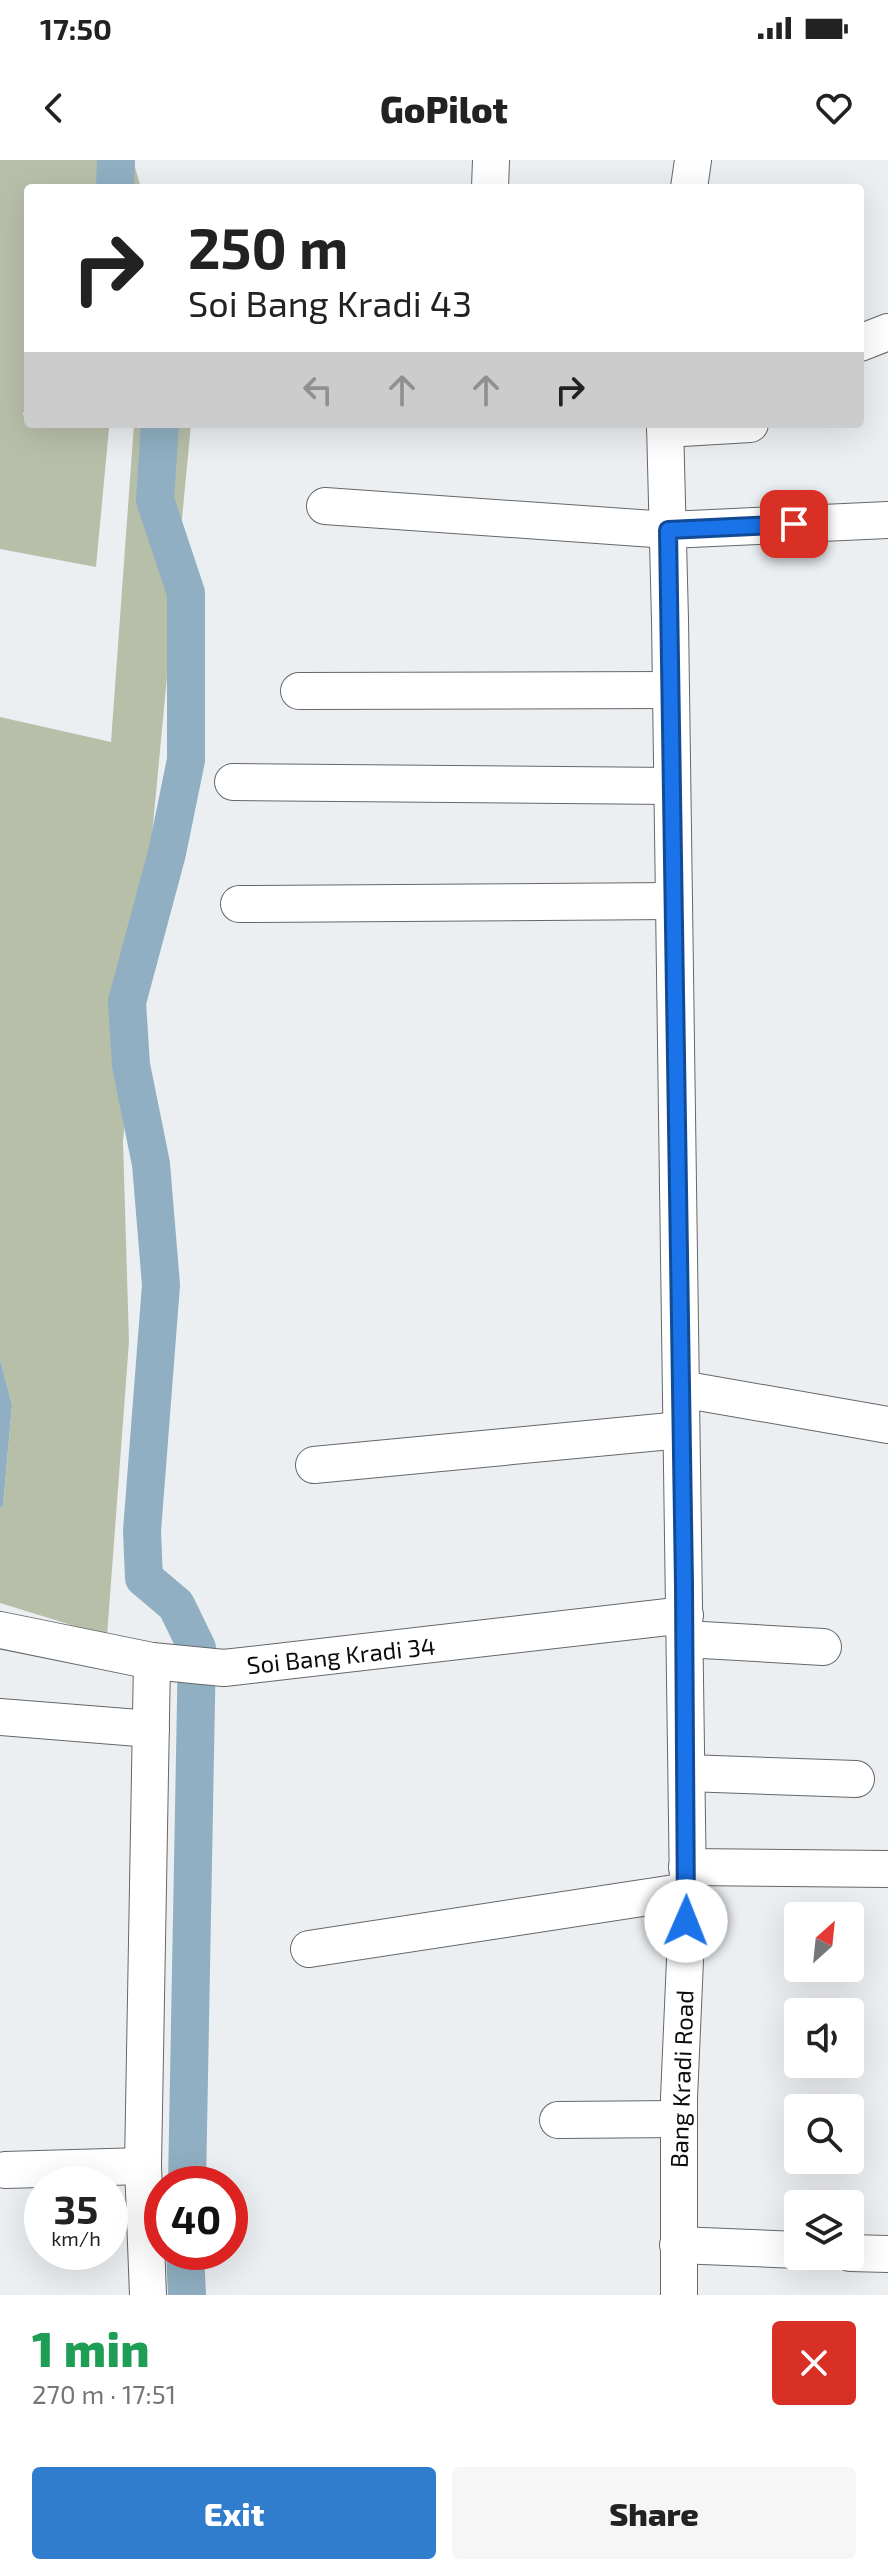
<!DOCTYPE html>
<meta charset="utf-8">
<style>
:root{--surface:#fff;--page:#f6f6f6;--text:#222;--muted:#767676;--accent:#317dcd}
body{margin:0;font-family:"Exo 2",sans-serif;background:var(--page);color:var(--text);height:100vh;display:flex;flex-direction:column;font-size:30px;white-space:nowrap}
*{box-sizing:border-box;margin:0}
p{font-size:26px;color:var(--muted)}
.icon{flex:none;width:44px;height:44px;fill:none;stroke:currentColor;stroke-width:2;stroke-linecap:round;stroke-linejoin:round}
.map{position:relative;height:2135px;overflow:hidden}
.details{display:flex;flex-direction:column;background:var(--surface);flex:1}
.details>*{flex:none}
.hud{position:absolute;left:24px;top:24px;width:840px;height:244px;border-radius:8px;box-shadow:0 8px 32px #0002;background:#fff;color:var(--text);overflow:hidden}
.needle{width:52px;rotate:27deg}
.buttons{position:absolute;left:784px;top:1742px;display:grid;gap:16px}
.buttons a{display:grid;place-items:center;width:80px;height:80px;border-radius:8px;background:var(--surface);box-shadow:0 8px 32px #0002;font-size:40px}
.speed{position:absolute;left:24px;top:2006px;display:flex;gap:16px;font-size:40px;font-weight:700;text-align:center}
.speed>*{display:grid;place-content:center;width:104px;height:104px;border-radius:50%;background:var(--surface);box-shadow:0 8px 32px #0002;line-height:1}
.speed small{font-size:20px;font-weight:400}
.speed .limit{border:12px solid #d22;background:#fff;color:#111}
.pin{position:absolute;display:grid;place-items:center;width:68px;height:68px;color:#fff;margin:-34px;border-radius:16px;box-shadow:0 4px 12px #0006}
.me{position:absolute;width:88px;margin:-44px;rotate:1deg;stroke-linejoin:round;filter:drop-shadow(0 0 6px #0008)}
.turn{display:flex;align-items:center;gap:28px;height:168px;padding:0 32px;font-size:36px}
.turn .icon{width:104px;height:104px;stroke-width:2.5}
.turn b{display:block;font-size:56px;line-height:68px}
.lanes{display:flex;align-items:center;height:76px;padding:0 32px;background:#0003;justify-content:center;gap:40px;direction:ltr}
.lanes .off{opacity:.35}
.round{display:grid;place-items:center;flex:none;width:84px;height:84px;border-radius:8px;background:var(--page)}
.head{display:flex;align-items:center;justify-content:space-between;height:136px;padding:0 32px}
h1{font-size:48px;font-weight:800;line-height:60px;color:#1e9e55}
.primary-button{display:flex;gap:16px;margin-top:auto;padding:16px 32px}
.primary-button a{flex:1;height:92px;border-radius:8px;background:var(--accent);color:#fff;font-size:32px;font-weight:800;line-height:92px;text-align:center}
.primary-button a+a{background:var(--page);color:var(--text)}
.status{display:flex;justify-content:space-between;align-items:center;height:56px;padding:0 40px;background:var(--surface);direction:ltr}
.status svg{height:22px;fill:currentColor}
header{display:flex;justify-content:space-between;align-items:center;height:104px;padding:0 32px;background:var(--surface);font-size:36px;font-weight:800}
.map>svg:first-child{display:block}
</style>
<div class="status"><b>17:50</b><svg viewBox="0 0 49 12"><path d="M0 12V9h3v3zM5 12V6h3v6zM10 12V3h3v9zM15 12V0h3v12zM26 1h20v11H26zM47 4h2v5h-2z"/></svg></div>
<header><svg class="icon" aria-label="back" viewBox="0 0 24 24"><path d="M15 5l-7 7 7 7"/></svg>GoPilot<svg class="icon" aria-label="heart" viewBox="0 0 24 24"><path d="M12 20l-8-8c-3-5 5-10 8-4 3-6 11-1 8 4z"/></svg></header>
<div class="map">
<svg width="888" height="2135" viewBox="0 0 888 2135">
<rect width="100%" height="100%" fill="#eceff2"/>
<g fill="#b8bfa9">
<polygon points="0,0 133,0 141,28 28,28 28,235 23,255 28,256 28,264 82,264 109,268 96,407 0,389"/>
<polygon points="134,264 191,264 123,981 129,1182 107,1476 0,1443 0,1348 3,1346 12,1245 0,1199 0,557 111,582"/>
</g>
<polygon fill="#90afc2" points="0,1199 12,1245 3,1346 0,1348"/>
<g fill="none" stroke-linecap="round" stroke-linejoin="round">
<g stroke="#90afc2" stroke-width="38">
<polyline points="115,28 116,0"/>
<polyline points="160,264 155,340 186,433 186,600 167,693 127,842 131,905 151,1004 161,1125 142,1371 144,1418 176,1445 197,1488 187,2024"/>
<polyline points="185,2092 187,2135"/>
</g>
<g stroke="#65676a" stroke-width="38">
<g id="minor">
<polyline points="490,28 491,0"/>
<polyline points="689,28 693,0"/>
<polyline points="860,183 888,172"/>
<polyline points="665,264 670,460 688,1731 679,1938 679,2135"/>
<polyline points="665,269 750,264"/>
<polyline points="325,346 668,370 888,360"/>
<polyline points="299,531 671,530"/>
<polyline points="233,622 672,626"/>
<polyline points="239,744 673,741"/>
<polyline points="681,1229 888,1265"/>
<polyline points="314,1305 681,1270"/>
<polyline points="0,1470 152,1501 224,1508 685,1455"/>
<polyline points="685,1479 823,1487"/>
<polyline points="0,1557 151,1569"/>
<polyline points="687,1613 856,1619"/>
<polyline points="687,1707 888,1709"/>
<polyline points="309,1789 688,1731"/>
<polyline points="558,1960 679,1959"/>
<polyline points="5,2010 143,2006"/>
<polyline points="678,2085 798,2090"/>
<polyline points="850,2093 888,2094"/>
<polyline points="148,2135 143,2006 152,1501"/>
</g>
</g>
<use href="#minor" stroke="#fff" stroke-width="36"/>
</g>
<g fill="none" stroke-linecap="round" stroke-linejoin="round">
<g stroke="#114b97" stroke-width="20">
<polyline id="route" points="686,1761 684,1425 668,370 794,364"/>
</g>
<use href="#route" stroke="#1a73e8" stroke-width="14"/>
</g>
<g text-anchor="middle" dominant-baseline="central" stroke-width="6" stroke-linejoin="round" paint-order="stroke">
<g font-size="24" fill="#0c0c0d" stroke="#fff">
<text transform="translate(341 1495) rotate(-6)">Soi Bang Kradi 34</text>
<text transform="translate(681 1919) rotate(-88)">Bang Kradi Road</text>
</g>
</g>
</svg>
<div class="buttons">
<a><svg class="needle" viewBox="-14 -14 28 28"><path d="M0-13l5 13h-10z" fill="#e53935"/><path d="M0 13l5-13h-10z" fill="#767676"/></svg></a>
<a><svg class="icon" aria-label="sound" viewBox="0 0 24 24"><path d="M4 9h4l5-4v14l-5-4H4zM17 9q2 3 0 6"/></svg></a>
<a><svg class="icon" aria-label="search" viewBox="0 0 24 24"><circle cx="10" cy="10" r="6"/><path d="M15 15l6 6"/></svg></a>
<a><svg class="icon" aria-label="layers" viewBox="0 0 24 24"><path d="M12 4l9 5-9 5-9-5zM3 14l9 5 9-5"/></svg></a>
</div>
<div class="speed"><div>35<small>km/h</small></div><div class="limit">40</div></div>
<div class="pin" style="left:794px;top:364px;background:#d93025"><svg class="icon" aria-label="arrive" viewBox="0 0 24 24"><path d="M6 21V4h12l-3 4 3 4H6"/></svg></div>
<svg class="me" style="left:686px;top:1761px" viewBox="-20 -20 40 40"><circle r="19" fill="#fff"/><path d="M0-13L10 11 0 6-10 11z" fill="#1a73e8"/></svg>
<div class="hud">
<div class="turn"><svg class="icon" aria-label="right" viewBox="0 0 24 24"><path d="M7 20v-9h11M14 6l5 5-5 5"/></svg><div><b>250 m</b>Soi Bang Kradi 43</div></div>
<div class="lanes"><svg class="icon off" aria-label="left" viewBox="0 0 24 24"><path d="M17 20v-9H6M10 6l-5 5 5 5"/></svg><svg class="icon off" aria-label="ahead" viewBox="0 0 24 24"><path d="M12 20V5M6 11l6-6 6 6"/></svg><svg class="icon off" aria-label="ahead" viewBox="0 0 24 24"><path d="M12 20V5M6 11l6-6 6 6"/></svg><svg class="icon" aria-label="right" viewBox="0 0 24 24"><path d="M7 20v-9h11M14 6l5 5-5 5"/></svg></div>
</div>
</div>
<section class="details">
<div class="head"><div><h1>1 min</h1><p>270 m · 17:51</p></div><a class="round" style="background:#d93025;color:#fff"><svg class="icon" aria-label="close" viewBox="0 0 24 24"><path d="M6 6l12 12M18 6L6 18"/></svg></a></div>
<div class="primary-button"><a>Exit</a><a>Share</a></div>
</section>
